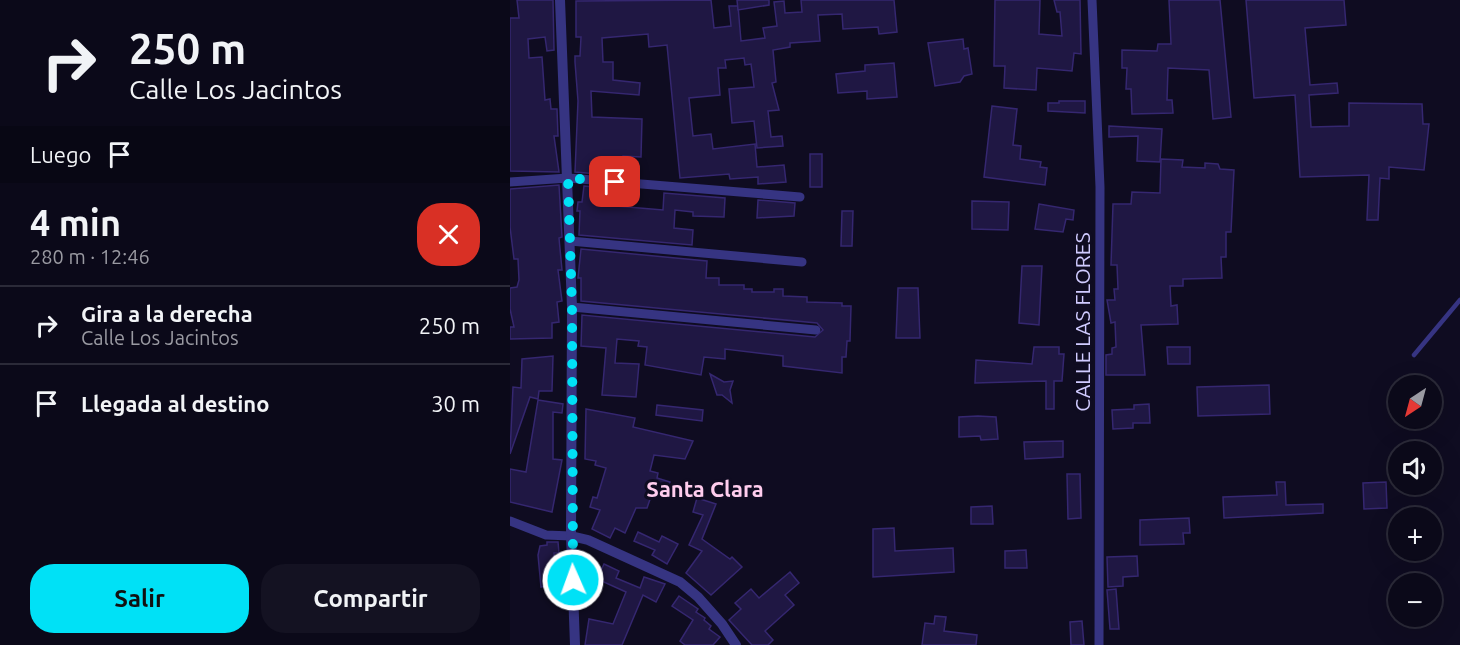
<!DOCTYPE html>
<html lang="es">
<meta charset="utf-8">
<style>
:root{--surface:#0b0919;--page:#141222;--text:#f1f3f6;--muted:#9a9aa2;--line:#2b2a38;--accent:#00e1f6}
body{margin:0;font-family:Ubuntu,sans-serif;background:var(--page);color:var(--text);height:100vh;display:flex;flex-direction:column;font-size:22px;white-space:nowrap}
*{box-sizing:border-box;margin:0}
p{font-size:20px;color:var(--muted)}
.icon{flex:none;width:33px;height:33px;fill:none;stroke:currentColor;stroke-width:2;stroke-linecap:round;stroke-linejoin:round}
.map{position:relative;flex:1;overflow:hidden}
.drawer{display:flex;flex-direction:column;background:var(--surface);width:510px}
.drawer>*{flex:none}
.banner{background:#0b0919;color:var(--text);overflow:hidden}
.needle{width:39px;rotate:216deg}
.fabs{position:absolute;left:878px;top:375px;display:grid;gap:12px}
.fabs a{display:grid;place-items:center;width:54px;height:54px;border-radius:50%;background:var(--surface);box-shadow:0 6px 24px #0002,0 0 0 2px var(--line);font-size:30px}
.pin{position:absolute;display:grid;place-items:center;width:51px;height:51px;color:#fff;margin:-26px;border-radius:12px;box-shadow:0 3px 9px #0006}
.me{position:absolute;width:66px;margin:-33px;rotate:358deg;stroke-linejoin:round;filter:drop-shadow(0 0 4px #0008)}
.turn{display:flex;align-items:center;gap:21px;height:126px;padding:0 30px;font-size:27px}
.turn .icon{width:78px;height:78px;stroke-width:2.5}
.turn b{display:block;font-size:42px;line-height:51px}
.then{display:flex;align-items:center;height:57px;padding:0 30px;background:#0003;gap:12px;font-size:22px}
.round{display:grid;place-items:center;flex:none;width:63px;height:63px;border-radius:24px;background:var(--page)}
.summary{display:flex;align-items:center;justify-content:space-between;height:102px;padding:0 30px}
h1{font-size:36px;font-weight:600;line-height:45px}
.cta{display:flex;gap:12px;margin-top:auto;padding:12px 30px}
.cta a{flex:1;height:69px;border-radius:24px;background:var(--accent);color:#111;font-size:24px;font-weight:600;line-height:69px;text-align:center}
.cta a+a{background:var(--page);color:var(--text)}
ul{padding:0;list-style:none}
li{display:flex;align-items:center;gap:18px;height:78px;padding:0 30px;border-top:2px solid var(--line)}
li div{flex:1}
li b{display:block;font-size:22px}
li em{font-style:normal}
main{display:flex;flex:1;min-height:0}
.map>svg:first-child{display:block}
</style>
<main>
<section class="drawer">
<div class="banner">
<div class="turn"><svg class="icon" aria-label="right" viewBox="0 0 24 24"><path d="M7 20v-9h11M14 6l5 5-5 5"/></svg><div><b>250 m</b>Calle Los Jacintos</div></div>
<div class="then">Luego<svg class="icon" aria-label="arrive" viewBox="0 0 24 24"><path d="M6 21V4h12l-3 4 3 4H6"/></svg></div>
</div>
<div class="summary"><div><h1>4 min</h1><p>280 m · 12:46</p></div><a class="round" style="background:#d93025;color:#fff"><svg class="icon" aria-label="close" viewBox="0 0 24 24"><path d="M6 6l12 12M18 6L6 18"/></svg></a></div>
<ul>
<li><svg class="icon" aria-label="right" viewBox="0 0 24 24"><path d="M7 20v-9h11M14 6l5 5-5 5"/></svg><div><b>Gira a la derecha</b><p>Calle Los Jacintos</p></div><em>250 m</em></li>
<li><svg class="icon" aria-label="arrive" viewBox="0 0 24 24"><path d="M6 21V4h12l-3 4 3 4H6"/></svg><div><b>Llegada al destino</b></div><em>30 m</em></li>
</ul>
<div class="cta"><a>Salir</a><a>Compartir</a></div>
</section>
<div class="map">
<svg width="950" height="645" viewBox="0 0 950 645">
<rect width="100%" height="100%" fill="#0f0c21"/>
<g fill="#1f1743" stroke="#352770" stroke-width="1.5">
<polygon points="7,0 43,0 44,50 37,51 35,37 18,39 19,58 32,57 35,100 40,99 41,109 47,109 48,136 44,136 49,172 0,171 0,18 9,18"/>
<polygon points="201,0 204,28 221,26 219,6 228,6 231,41 255,38 253,28 267,26 264,2 274,1 275,13 292,12 291,0 384,0 387,32 369,34 368,27 333,29 332,14 308,15 310,41 280,43 280,47 263,50 266,82 262,83 269,110 258,111 261,137 272,136 273,146 247,148 244,121 222,123 219,89 244,87 241,64 235,65 234,58 215,60 216,68 208,68 210,95 179,98 183,136 201,134 203,149 245,144 247,167 274,165 276,182 248,184 248,177 220,179 219,174 170,178 157,45 139,47 138,34 92,38 93,62 103,62 103,80 130,83 129,95 81,91 82,117 132,119 131,157 113,156 111,176 65,172 68,101 65,62 65,56 70,56 71,37 66,37 66,1"/>
<polygon points="227,0 259,0 259,5 228,10"/>
<polygon points="485,0 530,0 529,34 552,36 550,12 547,12 544,0 570,0 571,54 564,53 562,71 527,68 526,90 494,88 495,66 484,66"/>
<polygon points="659,0 710,0 721,117 703,119 699,70 658,68 657,100 662,100 663,113 622,114 621,89 616,89 617,68 612,68 612,50 647,51 648,44 661,44"/>
<polygon points="736,0 834,0 836,25 795,28 800,85 827,83 828,93 799,95 801,127 839,126 839,103 912,104 913,124 919,124 914,170 879,167 879,179 870,178 868,220 857,220 859,175 790,177 785,95 744,98"/>
<polygon points="453,39 454,49 458,48 462,74 454,76 450,82 425,86 418,43"/>
<polygon points="384,63 387,97 357,99 357,91 328,93 326,74 355,71 355,65"/>
<polygon points="549,101 575,101 575,113 538,111 538,103 549,103"/>
<polygon points="482,106 507,109 503,145 511,146 510,159 531,162 530,167 537,168 535,185 474,177"/>
<polygon points="599,126 652,129 650,162 627,161 628,136 599,137"/>
<rect x="300" y="154" width="12" height="33"/>
<polygon points="651,159 673,160 672,167 695,168 695,163 708,164 710,169 724,170 721,232 716,232 716,257 711,257 712,278 673,279 673,286 660,286 661,306 667,305 668,324 631,325 635,375 596,375 596,355 602,354 602,348 606,347 605,322 601,323 597,300 605,300 604,289 608,289 607,265 601,265 603,204 621,204 622,192 650,193"/>
<polygon points="49,185 52,237 49,238 52,270 48,270 52,301 47,302 49,322 42,323 42,338 0,339 0,327 4,327 0,309 0,288 7,287 9,280 8,259 4,259 0,227 0,189"/>
<polygon points="74,186 107,189 106,206 153,210 154,193 215,198 214,217 183,216 183,212 165,210 164,228 183,230 182,245 69,235 70,211 67,211 68,202 72,202"/>
<polygon points="248,200 285,203 284,216 247,218"/>
<polygon points="462,201 499,202 498,230 462,229"/>
<polygon points="529,204 564,210 563,220 556,219 553,232 525,229"/>
<polygon points="332,211 343,211 342,246 331,246"/>
<polygon points="71,249 197,261 196,278 209,278 209,285 234,285 234,289 242,289 242,292 264,292 264,289 273,289 273,296 297,297 297,302 332,303 332,306 341,306 340,341 337,341 336,357 332,357 332,373 273,366 273,356 215,349 215,359 194,357 191,375 135,365 137,347 128,346 129,341 107,339 105,363 129,364 126,397 92,395 96,348 71,346 72,315 305,337 313,330 307,323 71,301 71,278 68,278"/>
<polygon points="512,266 532,266 529,325 509,323"/>
<polygon points="388,288 408,288 410,338 386,338"/>
<polygon points="524,347 549,347 549,354 554,354 552,381 544,381 544,409 536,409 536,381 465,383 466,360 522,364"/>
<polygon points="657,347 680,347 680,364 658,364"/>
<polygon points="43,356 42,391 29,391 28,399 20,397 0,454 3,387 11,388 12,359"/>
<polygon points="200,374 214,382 223,381 220,390 222,403 212,395 207,395"/>
<polygon points="759,385 760,414 688,416 687,387"/>
<polygon points="28,400 53,404 52,413 43,412 43,459 52,460 42,512 0,502 0,469 16,472"/>
<polygon points="639,404 640,423 623,423 623,428 603,429 602,410 624,409 624,405"/>
<polygon points="147,405 193,410 192,421 146,415"/>
<polygon points="76,409 125,418 123,427 183,441 175,459 144,455 140,471 148,473 147,478 160,482 157,491 144,488 137,508 126,508 115,533 105,528 100,538 82,529 90,510 80,507 83,497 87,498 96,468 85,465 86,461 75,459"/>
<polygon points="468,416 486,417 488,439 471,440 470,436 449,437 449,417"/>
<polygon points="553,441 553,457 515,459 514,442"/>
<polygon points="557,474 570,474 571,518 558,519"/>
<polygon points="766,482 775,482 776,505 813,504 813,513 714,518 713,497 767,495"/>
<polygon points="876,482 877,508 854,509 853,483"/>
<polygon points="187,498 206,504 192,539 220,559 222,557 232,567 201,595 176,573 192,551 179,545 193,515 183,512"/>
<polygon points="482,506 483,524 461,524 461,507"/>
<polygon points="679,518 680,533 673,533 674,544 630,545 630,520"/>
<polygon points="384,528 385,551 443,548 444,572 363,577 363,529"/>
<polygon points="128,532 149,542 152,536 168,544 157,564 142,555 145,550 124,541"/>
<polygon points="37,542 48,542 49,553 44,553 45,572 49,571 50,583 31,587 28,555 30,546 37,545"/>
<polygon points="516,550 517,568 495,568 495,551"/>
<polygon points="627,556 628,576 613,577 613,586 598,587 597,557"/>
<polygon points="94,564 109,571 106,578 130,588 134,577 155,584 146,602 133,595 112,645 75,645 79,619 103,624 116,592 87,579"/>
<polygon points="280,572 289,583 275,595 284,605 255,631 263,640 258,645 242,645 219,620 231,609 225,603 241,589 249,598"/>
<polygon points="606,589 609,629 600,629 597,590"/>
<polygon points="169,596 188,609 186,612 195,618 194,620 201,626 199,629 210,637 203,645 175,645 170,641 183,620 162,606"/>
<polygon points="425,616 436,617 434,631 467,635 466,645 412,645 415,623 424,624"/>
<polygon points="572,621 574,645 561,645 560,622"/>
</g>
<g fill="none" stroke-linecap="round" stroke-linejoin="round">
<polyline stroke="#363482" stroke-width="4.5" points="904,355 950,300"/>
<g stroke="#363482" stroke-width="9">
<polyline points="582,0 590,187 589,645"/>
<polyline points="0,182 58,178 290,197"/>
<polyline points="60,241 292,262"/>
<polyline points="62,307 306,330"/>
<polyline points="0,521 36,535 61,536"/>
</g>
<g stroke="#363482" stroke-width="10">
<polyline points="50,0 62,307 61,536 65,645"/>
<polyline points="61,536 78,540 170,582 188,597 212,624 226,645"/>
</g>
</g>
<g fill="none" stroke-linecap="round" stroke-linejoin="round">
<polyline stroke="#00e1f6" stroke-width="10" stroke-dasharray="0 18" points="63,580 62,307 58,178 105,182"/>
</g>
<g text-anchor="middle" dominant-baseline="central" stroke-width="6" stroke-linejoin="round" paint-order="stroke">
<g font-size="21" fill="#d0cbff" stroke="#0f0c21">
<text transform="translate(572 322) rotate(-90)">CALLE LAS FLORES</text>
</g>
<g font-size="22" font-weight="bold" fill="#ffcdee" stroke="#0f0c21">
<text x="195" y="488">Santa Clara</text>
</g>
</g>
</svg>
<div class="fabs">
<a><svg class="needle" viewBox="-14 -14 28 28"><path d="M0-13l5 13h-10z" fill="#e53935"/><path d="M0 13l5-13h-10z" fill="#9a9aa2"/></svg></a>
<a><svg class="icon" aria-label="sound" viewBox="0 0 24 24"><path d="M4 9h4l5-4v14l-5-4H4zM17 9q2 3 0 6"/></svg></a>
<a>+</a>
<a>−</a>
</div>
<div class="pin" style="left:105px;top:182px;background:#d93025"><svg class="icon" aria-label="arrive" viewBox="0 0 24 24"><path d="M6 21V4h12l-3 4 3 4H6"/></svg></div>
<svg class="me" style="left:63px;top:580px" viewBox="-20 -20 40 40"><circle r="17" fill="#00e1f6" stroke="#fff" stroke-width="3"/><path d="M0-11L8 9 0 5-8 9z" fill="#fff"/></svg>
</div>
</main>
